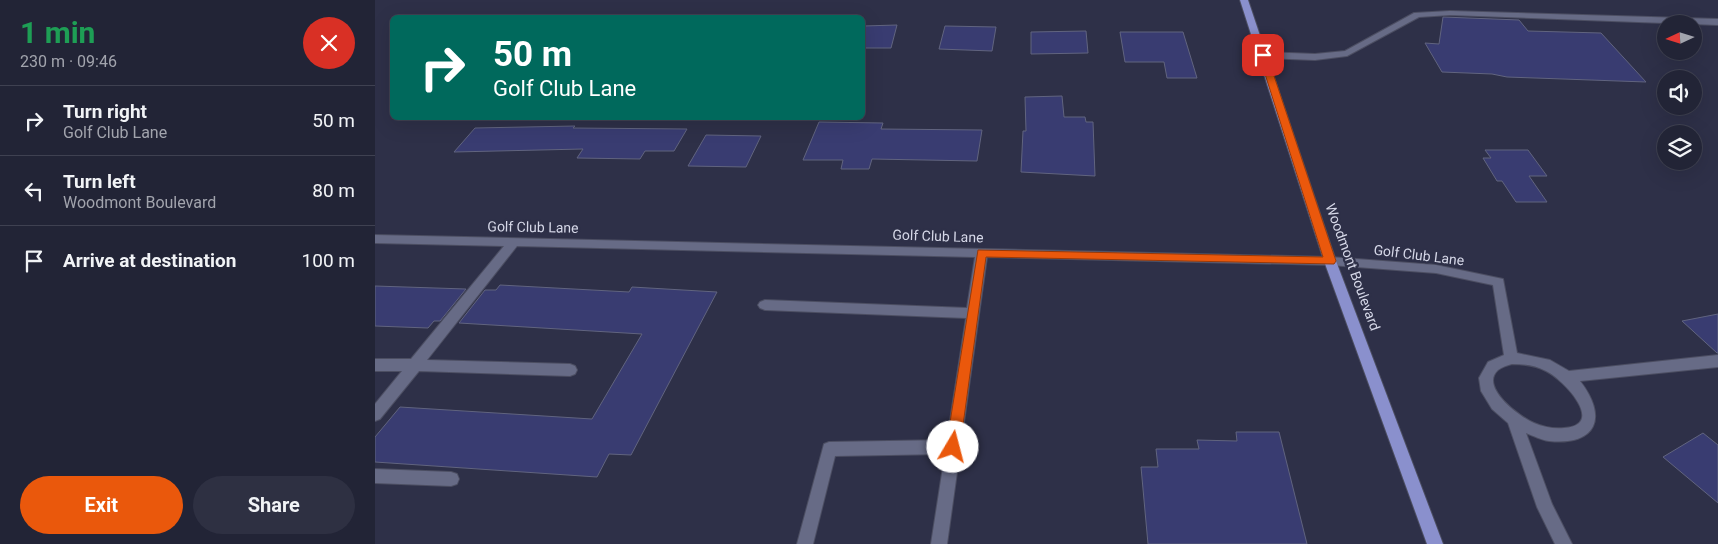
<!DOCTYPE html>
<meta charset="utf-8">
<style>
:root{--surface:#222436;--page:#2e3042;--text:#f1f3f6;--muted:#a2a4ad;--line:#3f4151;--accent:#ea580c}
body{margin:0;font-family:Roboto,sans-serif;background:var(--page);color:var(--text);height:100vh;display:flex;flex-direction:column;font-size:19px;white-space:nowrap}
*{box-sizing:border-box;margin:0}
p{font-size:16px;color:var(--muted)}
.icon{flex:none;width:28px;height:28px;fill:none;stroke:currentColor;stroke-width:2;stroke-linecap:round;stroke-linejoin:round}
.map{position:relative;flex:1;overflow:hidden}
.details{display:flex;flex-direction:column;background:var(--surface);width:375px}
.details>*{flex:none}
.banner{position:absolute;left:15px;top:15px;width:475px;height:105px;border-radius:8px;box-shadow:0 5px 20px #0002,0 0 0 1px var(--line);background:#00695c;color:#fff;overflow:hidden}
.needle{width:32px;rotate:266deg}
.fabs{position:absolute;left:1282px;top:15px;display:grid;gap:10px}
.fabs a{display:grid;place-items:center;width:45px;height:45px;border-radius:50%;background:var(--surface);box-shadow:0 5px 20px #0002,0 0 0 1px var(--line);font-size:25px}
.pin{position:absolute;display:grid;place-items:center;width:42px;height:42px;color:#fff;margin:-21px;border-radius:10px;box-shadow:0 2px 8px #0006}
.me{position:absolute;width:55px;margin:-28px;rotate:8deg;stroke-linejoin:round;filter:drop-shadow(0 0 4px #0008)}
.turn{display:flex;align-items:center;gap:18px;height:105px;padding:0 20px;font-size:22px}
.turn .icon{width:65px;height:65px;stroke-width:2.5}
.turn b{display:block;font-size:35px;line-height:42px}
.round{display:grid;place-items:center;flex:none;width:52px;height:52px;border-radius:26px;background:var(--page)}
.headline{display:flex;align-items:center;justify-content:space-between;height:85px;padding:0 20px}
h1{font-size:30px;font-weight:700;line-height:38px;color:#1e9e55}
.button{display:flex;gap:10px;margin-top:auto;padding:10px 20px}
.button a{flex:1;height:58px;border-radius:30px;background:var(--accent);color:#fff;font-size:20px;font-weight:700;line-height:58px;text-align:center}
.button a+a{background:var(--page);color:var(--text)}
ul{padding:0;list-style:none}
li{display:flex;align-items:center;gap:15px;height:70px;padding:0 20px;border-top:1px solid var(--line)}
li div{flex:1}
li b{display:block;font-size:19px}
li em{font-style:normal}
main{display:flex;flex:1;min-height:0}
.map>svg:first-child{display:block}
</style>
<main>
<section class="details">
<div class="headline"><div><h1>1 min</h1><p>230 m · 09:46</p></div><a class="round" style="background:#d93025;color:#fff"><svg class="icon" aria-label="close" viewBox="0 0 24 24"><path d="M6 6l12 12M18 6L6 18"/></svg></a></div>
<ul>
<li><svg class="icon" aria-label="right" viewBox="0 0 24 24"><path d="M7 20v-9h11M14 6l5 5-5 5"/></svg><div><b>Turn right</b><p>Golf Club Lane</p></div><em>50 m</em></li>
<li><svg class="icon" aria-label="left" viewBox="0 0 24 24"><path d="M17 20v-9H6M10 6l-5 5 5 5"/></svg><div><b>Turn left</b><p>Woodmont Boulevard</p></div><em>80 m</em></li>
<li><svg class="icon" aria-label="arrive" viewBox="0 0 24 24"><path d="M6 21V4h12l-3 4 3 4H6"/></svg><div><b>Arrive at destination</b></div><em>100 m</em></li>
</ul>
<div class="button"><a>Exit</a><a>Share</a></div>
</section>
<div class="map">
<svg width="1343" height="544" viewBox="0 0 1343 544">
<rect width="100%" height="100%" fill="#2e3048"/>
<g fill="#393c71" stroke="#61647f">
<polygon points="1068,17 1144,20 1153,31 1226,33 1271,82 1132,77 1117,74 1067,72 1050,43 1064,44"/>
<polygon points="522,25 516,48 488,48 488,26"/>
<polygon points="570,26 621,27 617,51 564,49"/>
<polygon points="711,31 713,53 656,54 656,32"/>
<polygon points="745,32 808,32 822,78 792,78 789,62 750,62"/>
<polygon points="687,96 689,117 710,117 711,122 718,122 720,176 646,172 648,131 651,131 650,97"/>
<polygon points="444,122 508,123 506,129 607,130 602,161 497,159 494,169 466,169 468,160 428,160"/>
<polygon points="200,126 198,128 312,129 299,151 270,151 265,159 202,158 208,149 79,152 100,128"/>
<polygon points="331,135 386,136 371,167 313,166"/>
<polygon points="1110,150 1153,150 1172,176 1154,176 1172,202 1141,202 1127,181 1122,181 1108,158 1116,158"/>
<polygon points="125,285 254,292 257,287 342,292 256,455 234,454 222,477 0,462 0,437 25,407 217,419 267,334 84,323 110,290 121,290"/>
<polygon points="0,286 91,289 65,321 59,321 53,328 0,326"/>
<polygon points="1343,314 1343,353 1342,353 1307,321"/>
<polygon points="861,432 904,432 932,544 773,544 766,467 783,467 781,449 824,449 822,440 862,441"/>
<polygon points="1328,433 1343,445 1343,503 1288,457"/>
</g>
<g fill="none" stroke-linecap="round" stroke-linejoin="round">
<g stroke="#4c4e62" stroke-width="2">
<g id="minor">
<polygon points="1075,11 1343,19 1343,25 1075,15 1044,17 972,56 940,60 888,58 884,55 888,52 940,54 970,51 1039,13"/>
<path d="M0,235L955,257L1061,265L1128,279L1142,353L1175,360L1194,371L1343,355V367L1205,381C1233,417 1222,446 1174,441C1166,440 1159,436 1151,433L1177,504L1197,544H1180L1162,507L1133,423L1117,409L1106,391L1104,378L1113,362L1129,355L1118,285L1061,273L955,265L612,257L572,544H556L570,454L460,456L438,544H422L449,444L454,442L572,440L591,318L390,310L385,308L383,305L385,302L390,300L592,308L600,257L142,246L52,360L195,364L200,366L202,370L200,374L195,376L44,371L5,419L0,421V404L27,371H0V359H36L129,246L0,243ZM1137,364C1149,364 1160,365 1171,371C1188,379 1232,425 1189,428C1179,429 1168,427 1159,423C1145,417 1104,387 1123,370C1127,367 1133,365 1137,364Z"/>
<polygon points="0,469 76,472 82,474 84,479 82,484 76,486 0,483"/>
</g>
</g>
<g stroke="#4c4e62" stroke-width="2">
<polygon id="major" points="865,0 873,0 961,261 1068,544 1052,544 949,261"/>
</g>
<use href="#minor" fill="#676b86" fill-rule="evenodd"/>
<use href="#major" fill="#8a90cd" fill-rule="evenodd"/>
</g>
<polygon fill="#ea580c" stroke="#983908" points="888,53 892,55 961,261 959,264 611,257 585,447 583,451 578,453 573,451 571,447 603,250 948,257 884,55"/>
<g text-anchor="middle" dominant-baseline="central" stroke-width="4.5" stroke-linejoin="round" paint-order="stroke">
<g font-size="14" fill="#d6d8e8" stroke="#2e3048">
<text transform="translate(158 227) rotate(1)">Golf Club Lane</text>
<text transform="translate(563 236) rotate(2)">Golf Club Lane</text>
<text transform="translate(1044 255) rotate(7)">Golf Club Lane</text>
<text transform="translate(978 267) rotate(70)">Woodmont Boulevard</text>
</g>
</g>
</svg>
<div class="fabs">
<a><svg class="needle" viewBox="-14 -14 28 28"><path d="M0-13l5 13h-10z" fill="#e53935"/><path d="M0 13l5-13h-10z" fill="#a2a4ad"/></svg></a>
<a><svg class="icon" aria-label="sound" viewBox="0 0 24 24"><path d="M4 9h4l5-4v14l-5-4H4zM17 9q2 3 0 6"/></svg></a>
<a><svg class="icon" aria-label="layers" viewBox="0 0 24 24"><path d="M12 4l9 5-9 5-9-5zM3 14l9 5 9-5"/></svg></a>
</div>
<div class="pin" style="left:888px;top:55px;background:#d93025"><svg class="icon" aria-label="arrive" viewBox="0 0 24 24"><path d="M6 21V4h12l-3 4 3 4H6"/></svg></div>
<svg class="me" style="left:578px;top:447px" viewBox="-20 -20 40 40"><circle r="19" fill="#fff"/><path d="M0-13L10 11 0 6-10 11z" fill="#ea580c"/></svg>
<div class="banner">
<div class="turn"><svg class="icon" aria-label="right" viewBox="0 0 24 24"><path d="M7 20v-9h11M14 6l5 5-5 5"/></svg><div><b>50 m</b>Golf Club Lane</div></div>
</div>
</div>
</main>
